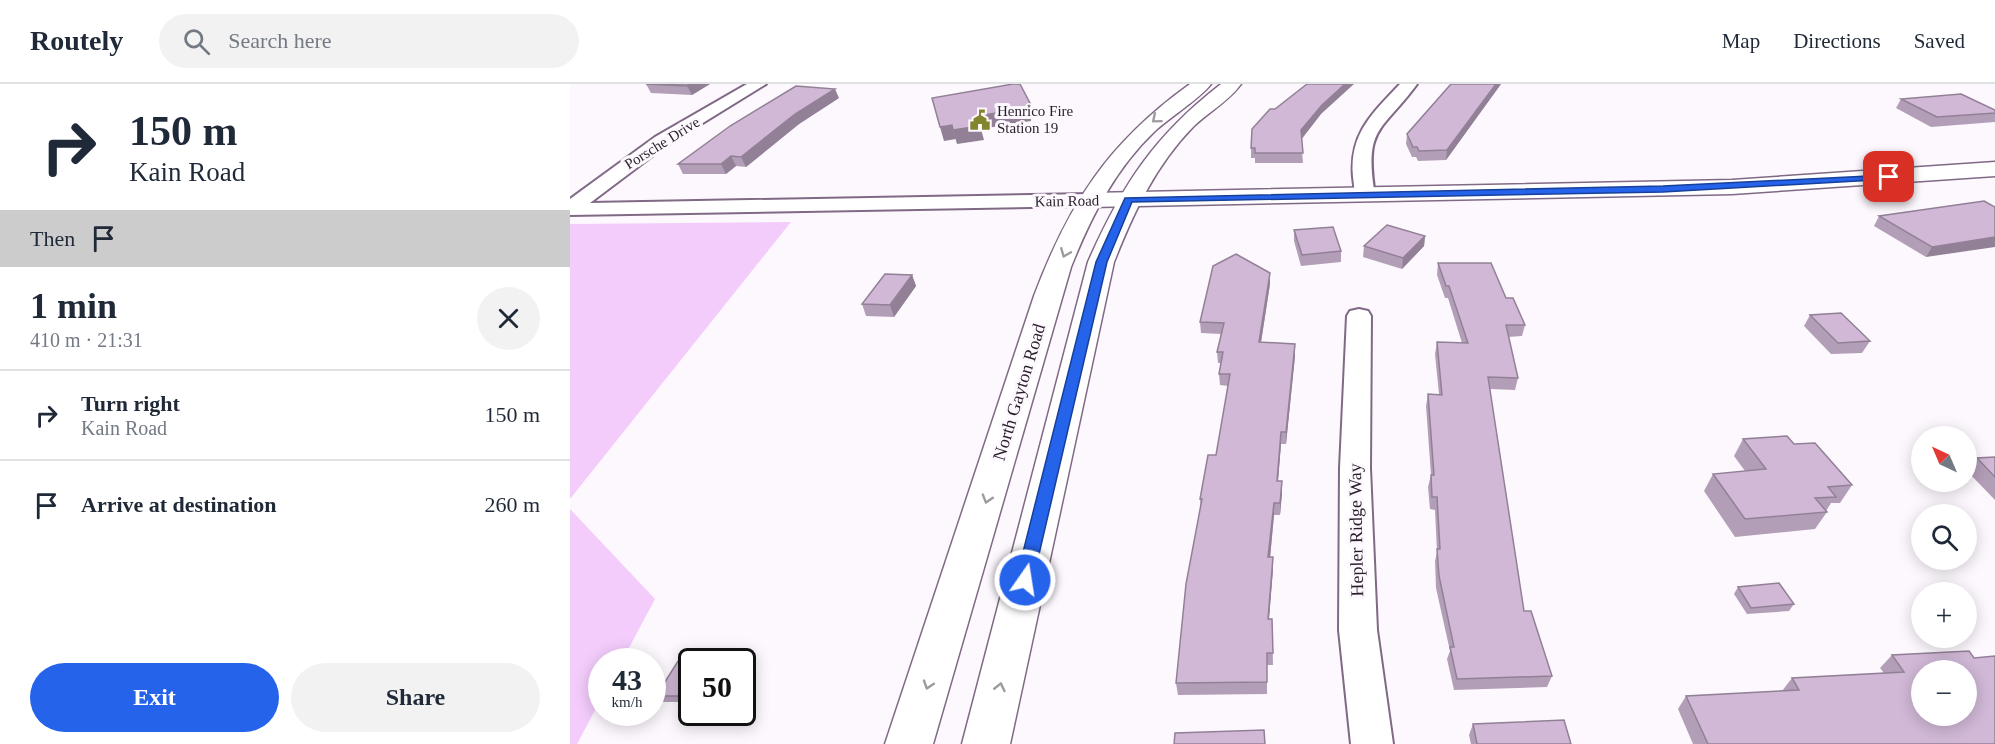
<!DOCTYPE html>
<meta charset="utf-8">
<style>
:root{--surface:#fff;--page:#f2f2f3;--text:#1f2937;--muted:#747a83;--line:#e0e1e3;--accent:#2563eb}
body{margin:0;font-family:"Times New Roman",serif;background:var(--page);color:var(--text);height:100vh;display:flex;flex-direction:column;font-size:22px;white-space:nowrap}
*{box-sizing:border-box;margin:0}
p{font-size:20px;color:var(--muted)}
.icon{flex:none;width:33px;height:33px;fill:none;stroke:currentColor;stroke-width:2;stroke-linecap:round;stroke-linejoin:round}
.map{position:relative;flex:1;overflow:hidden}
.drawer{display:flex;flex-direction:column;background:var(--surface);width:570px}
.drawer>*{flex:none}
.guide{background:#fff;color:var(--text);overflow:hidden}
.needle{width:39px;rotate:316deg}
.tools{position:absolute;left:1341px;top:342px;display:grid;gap:12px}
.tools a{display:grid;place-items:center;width:66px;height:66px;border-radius:50%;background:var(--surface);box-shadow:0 3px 15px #0003;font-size:30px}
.speed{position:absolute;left:18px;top:564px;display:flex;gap:12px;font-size:30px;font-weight:700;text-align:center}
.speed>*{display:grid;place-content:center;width:78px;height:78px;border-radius:50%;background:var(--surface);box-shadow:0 3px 15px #0003;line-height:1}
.speed small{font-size:15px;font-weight:400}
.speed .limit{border:3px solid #111;border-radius:9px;background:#fff;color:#111}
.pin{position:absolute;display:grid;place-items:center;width:51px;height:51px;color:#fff;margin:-26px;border-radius:12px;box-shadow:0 3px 9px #0006}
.me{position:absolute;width:66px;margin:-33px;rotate:13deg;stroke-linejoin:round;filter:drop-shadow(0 0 4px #0008)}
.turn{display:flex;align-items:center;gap:21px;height:126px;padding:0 30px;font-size:27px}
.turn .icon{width:78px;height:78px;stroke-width:2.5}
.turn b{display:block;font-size:42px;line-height:51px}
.then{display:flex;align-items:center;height:57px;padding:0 30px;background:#0003;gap:12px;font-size:22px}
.round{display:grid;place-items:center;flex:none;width:63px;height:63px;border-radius:32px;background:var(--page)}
.overview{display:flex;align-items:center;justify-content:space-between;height:102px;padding:0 30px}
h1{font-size:36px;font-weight:700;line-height:45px}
.primary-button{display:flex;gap:12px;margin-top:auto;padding:12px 30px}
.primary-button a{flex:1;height:69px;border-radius:36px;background:var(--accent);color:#fff;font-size:24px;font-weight:700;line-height:69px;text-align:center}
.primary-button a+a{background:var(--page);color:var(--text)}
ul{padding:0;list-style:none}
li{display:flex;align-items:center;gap:18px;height:90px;padding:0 30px;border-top:2px solid var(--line)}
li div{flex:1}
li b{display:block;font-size:22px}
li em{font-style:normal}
header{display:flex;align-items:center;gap:36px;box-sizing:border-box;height:84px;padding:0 30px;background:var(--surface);border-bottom:2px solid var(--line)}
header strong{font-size:28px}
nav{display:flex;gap:33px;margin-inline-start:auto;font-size:21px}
.search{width:420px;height:54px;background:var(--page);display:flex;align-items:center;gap:15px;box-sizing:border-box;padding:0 21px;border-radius:33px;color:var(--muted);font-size:22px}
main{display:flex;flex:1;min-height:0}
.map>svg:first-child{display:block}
</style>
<header>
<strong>Routely</strong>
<div class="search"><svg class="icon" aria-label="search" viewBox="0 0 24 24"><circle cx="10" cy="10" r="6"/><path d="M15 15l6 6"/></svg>Search here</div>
<nav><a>Map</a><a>Directions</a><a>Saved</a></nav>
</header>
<main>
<section class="drawer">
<div class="guide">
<div class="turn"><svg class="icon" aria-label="right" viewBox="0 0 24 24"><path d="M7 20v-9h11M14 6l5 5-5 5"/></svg><div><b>150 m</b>Kain Road</div></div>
<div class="then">Then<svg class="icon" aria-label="arrive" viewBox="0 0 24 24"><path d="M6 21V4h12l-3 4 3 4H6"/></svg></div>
</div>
<div class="overview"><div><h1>1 min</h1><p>410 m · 21:31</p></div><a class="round"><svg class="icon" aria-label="close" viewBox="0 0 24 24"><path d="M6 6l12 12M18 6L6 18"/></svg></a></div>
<ul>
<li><svg class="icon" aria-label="right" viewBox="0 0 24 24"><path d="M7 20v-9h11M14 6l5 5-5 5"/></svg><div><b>Turn right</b><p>Kain Road</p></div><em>150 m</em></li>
<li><svg class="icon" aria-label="arrive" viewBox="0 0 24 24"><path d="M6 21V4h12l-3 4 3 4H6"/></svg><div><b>Arrive at destination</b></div><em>260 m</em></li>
</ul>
<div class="primary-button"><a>Exit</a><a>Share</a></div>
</section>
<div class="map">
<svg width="1425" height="660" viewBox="0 0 1425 660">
<rect width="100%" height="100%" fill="#fdf8fe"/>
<g fill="#f3ccfb">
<polygon points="221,138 0,415 0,140"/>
<polygon points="0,425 85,515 52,577 32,578 31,615 7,660 0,660"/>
</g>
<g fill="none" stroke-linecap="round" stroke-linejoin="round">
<g stroke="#806985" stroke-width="4">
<g id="minor">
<polygon points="177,0 196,0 97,61 20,119 521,110 528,112 531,116 528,120 521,122 0,131 0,115 85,53"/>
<path d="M830,0H847C811,49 794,42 805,111L802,115H788C784,109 784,100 783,93C779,49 803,29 830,0Z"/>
<polygon points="789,225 798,227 801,232 800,384 807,546 823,660 781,660 769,546 770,384 777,232 780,227"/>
</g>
</g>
<g stroke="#806985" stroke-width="3">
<polygon id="tertiary" points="1425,78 1425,92 1162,110 521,123 513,121 509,116 513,111 521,109 1162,96"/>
</g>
<g stroke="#806985" stroke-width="3">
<g id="secondary">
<path d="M620,0H641C632,13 599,34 585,47C545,85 521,133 501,183L363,660H315L464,212C499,119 538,59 620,0Z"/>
<path d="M651,0H671C659,17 637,29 623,43C585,82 564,128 544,178L440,660H392L518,178C552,101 584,52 651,0Z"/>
</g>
</g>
<use href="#minor" fill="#fff" fill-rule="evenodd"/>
<use href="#tertiary" fill="#fff" fill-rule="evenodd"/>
<use href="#secondary" fill="#fff" fill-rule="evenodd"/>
</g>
<g fill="#b39eb8">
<polygon points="76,0 140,0 122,11 81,9"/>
<polygon points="881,0 931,0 876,76 848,77 846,73 842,73 836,60 837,50"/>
<polygon points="269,14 229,40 176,83 166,82 156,90 113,90 108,80"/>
<polygon points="1331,15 1425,26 1425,38 1361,43 1326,24"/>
<polygon points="751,30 731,55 733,79 685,79 685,74 681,74 681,64"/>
<polygon points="1414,117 1356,173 1304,142 1309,132"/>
<polygon points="724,146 771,167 771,178 731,182 724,157"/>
<polygon points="855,152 854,162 832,185 793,173 794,162"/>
<polygon points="868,179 936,214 955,241 952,252 938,253 948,294 945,306 920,305 954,527 982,592 977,603 884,606 877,575 880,567 866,504 865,477 867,468 865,426 860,425 858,403 861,391 856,322 858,310 869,310 865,270 867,258 892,259 878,214 875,214 867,191"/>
<polygon points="342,191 346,202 324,233 296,232 292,220"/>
<polygon points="700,200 691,259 725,272 716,360 711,360 708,397 712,397 712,409 710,431 704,431 700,473 703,485 699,535 702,535 703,581 697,581 697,610 608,611 606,599 631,424 630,415 646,371 658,302 650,301 649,290 651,279 648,279 647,268 651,250 631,249 630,238"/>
<polygon points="1240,231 1300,257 1292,269 1261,270 1234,242"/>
<polygon points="1173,355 1224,360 1282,401 1270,419 1261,419 1256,427 1257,428 1245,445 1165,453 1134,407 1143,390 1175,387 1164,372"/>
<polygon points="1425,373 1425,416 1396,386 1407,374"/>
<polygon points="1168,503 1224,520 1219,527 1177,530 1164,510"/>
<polygon points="1322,571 1404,574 1425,660 1123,660 1108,625 1116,612 1212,607 1222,594 1314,589 1310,584"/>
<polygon points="122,578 122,618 92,618 86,612"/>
<polygon points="903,640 1001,660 901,660 899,651"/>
</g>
<g fill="#928196">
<polygon points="120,0 140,0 122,11 117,2"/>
<polygon points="775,0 784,0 751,30 731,56 731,46 752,21"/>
<polygon points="926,0 931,0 876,76 877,66"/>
<polygon points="265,5 269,14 229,40 176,83 171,73 225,30"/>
<polygon points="461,21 463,34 461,34 461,37 411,45 414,56 387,60 383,46 406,32"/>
<polygon points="382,41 386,55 374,57 370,43"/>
<polygon points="161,72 166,82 156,90 151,80"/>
<polygon points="855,152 854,162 832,185 833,174"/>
<polygon points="1425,153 1425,163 1356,173 1362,163"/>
<polygon points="700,189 700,200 689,270 689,258"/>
<polygon points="342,191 346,202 324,233 320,221"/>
<polygon points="725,260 725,272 716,360 716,348"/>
<polygon points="711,348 711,360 707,409 707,397"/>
<polygon points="712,397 712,409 710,431 710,419"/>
<polygon points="704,419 704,431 699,485 698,473"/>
<polygon points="703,473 703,485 698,547 698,535"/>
</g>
<g fill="#d0b8d6" stroke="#928196" stroke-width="1.5" fill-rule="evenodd">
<polygon points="76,0 120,0 117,2"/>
<polygon points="443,0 450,0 461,21 457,21 459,24 406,32 410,42 383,46 382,41 370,43 362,14"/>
<polygon points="737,0 775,0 752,21 731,46 733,69 685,69 685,64 681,64 682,45 700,25 705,25"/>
<polygon points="881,0 926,0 877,66 849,67 847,63 843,63 837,50"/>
<polygon points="226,2 265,5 225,30 171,73 161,72 151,80 108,80 160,42"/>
<polygon points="1391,10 1425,26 1425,29 1367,33 1331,15"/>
<polygon points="1414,117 1425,123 1425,153 1362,163 1309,132"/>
<polygon points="817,141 855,152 833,174 794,162"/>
<polygon points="763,143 771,167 732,171 724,146"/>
<polygon points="666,170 700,189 689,258 725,260 716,348 711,348 707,397 712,397 710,419 704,419 698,473 703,473 698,535 702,535 703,569 697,569 697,598 606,599 616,500 632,415 630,415 638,371 646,371 660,290 649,290 653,268 647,268 654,239 630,238 643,182"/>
<polygon points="868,179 921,179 936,214 943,214 955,241 936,241 948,294 918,293 954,527 961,527 982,592 887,595 880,563 884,563 869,492 867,465 870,465 867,413 862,413 861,391 864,391 858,310 872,311 867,258 898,259 879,202 876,202"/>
<polygon points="315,190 342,191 320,221 292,220"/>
<polygon points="1271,229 1300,257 1268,259 1240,231"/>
<polygon points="1217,352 1224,360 1245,359 1282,401 1258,403 1266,413 1245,414 1257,428 1175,435 1143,390 1196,385 1173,355"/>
<polygon points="1425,373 1425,393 1407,374"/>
<polygon points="1209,499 1224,520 1181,524 1168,503"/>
<path d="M1399,567L1404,574L1425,572V660H1138L1116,612L1229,606L1222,594L1334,588L1322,571ZM1352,586H1396V632H1352Z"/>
<polygon points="110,574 150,574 148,578 122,578 122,612 86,612"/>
<polygon points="994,636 1001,660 907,660 903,640"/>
<polygon points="694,646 695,660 604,660 605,649"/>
</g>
<defs><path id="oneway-chevron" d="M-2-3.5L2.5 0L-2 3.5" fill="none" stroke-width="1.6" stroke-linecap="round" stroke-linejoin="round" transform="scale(1.5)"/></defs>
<g stroke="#9e9a9f">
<use href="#oneway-chevron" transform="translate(586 35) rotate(140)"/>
<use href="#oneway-chevron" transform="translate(495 169) rotate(112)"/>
<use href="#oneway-chevron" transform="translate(417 415) rotate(107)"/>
<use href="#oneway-chevron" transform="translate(358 601) rotate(108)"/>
<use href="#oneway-chevron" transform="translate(430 603) rotate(-77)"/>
</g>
<polygon fill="#2563eb" stroke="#184099" stroke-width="1.5" points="1319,91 1322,91 1322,95 1093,108 562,118 537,178 463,496 461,500 455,503 449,500 446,496 526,178 555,114 1093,102"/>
<defs>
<g id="civic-bare" transform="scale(1.62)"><path d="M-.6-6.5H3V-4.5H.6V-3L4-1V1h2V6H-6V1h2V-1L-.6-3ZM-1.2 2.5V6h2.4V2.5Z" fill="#82842e" stroke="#fdf8fe" stroke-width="2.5" paint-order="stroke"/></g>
</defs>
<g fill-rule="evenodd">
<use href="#civic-bare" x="410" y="36"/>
</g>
<g text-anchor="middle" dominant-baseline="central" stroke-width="6" stroke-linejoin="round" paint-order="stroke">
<g font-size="15" fill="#271e29" stroke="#fdf8fe" text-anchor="start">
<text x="427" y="27">Henrico Fire<tspan x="427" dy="17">Station 19</tspan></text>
</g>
<g font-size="15" fill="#271e29" stroke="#fdf8fe">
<text transform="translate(92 59) rotate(-32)">Porsche Drive</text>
<text transform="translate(497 117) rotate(-1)">Kain Road</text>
</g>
<g font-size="18" fill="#271e29" stroke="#fdf8fe">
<text transform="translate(449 308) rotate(-73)">North Gayton Road</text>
<text transform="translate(786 446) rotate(-91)">Hepler Ridge Way</text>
</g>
</g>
</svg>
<div class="tools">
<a><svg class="needle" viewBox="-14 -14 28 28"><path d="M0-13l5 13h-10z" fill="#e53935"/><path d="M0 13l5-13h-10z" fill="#747a83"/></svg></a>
<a><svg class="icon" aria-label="search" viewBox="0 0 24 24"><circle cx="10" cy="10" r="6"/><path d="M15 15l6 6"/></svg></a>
<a>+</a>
<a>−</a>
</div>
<div class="speed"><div>43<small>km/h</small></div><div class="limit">50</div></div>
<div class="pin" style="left:1319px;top:93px;background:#d93025"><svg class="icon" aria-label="arrive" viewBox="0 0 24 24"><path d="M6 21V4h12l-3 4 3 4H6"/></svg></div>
<svg class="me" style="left:455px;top:496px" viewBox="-20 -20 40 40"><circle r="17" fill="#2563eb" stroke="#fff" stroke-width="3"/><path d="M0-11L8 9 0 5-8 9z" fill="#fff"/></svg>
</div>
</main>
